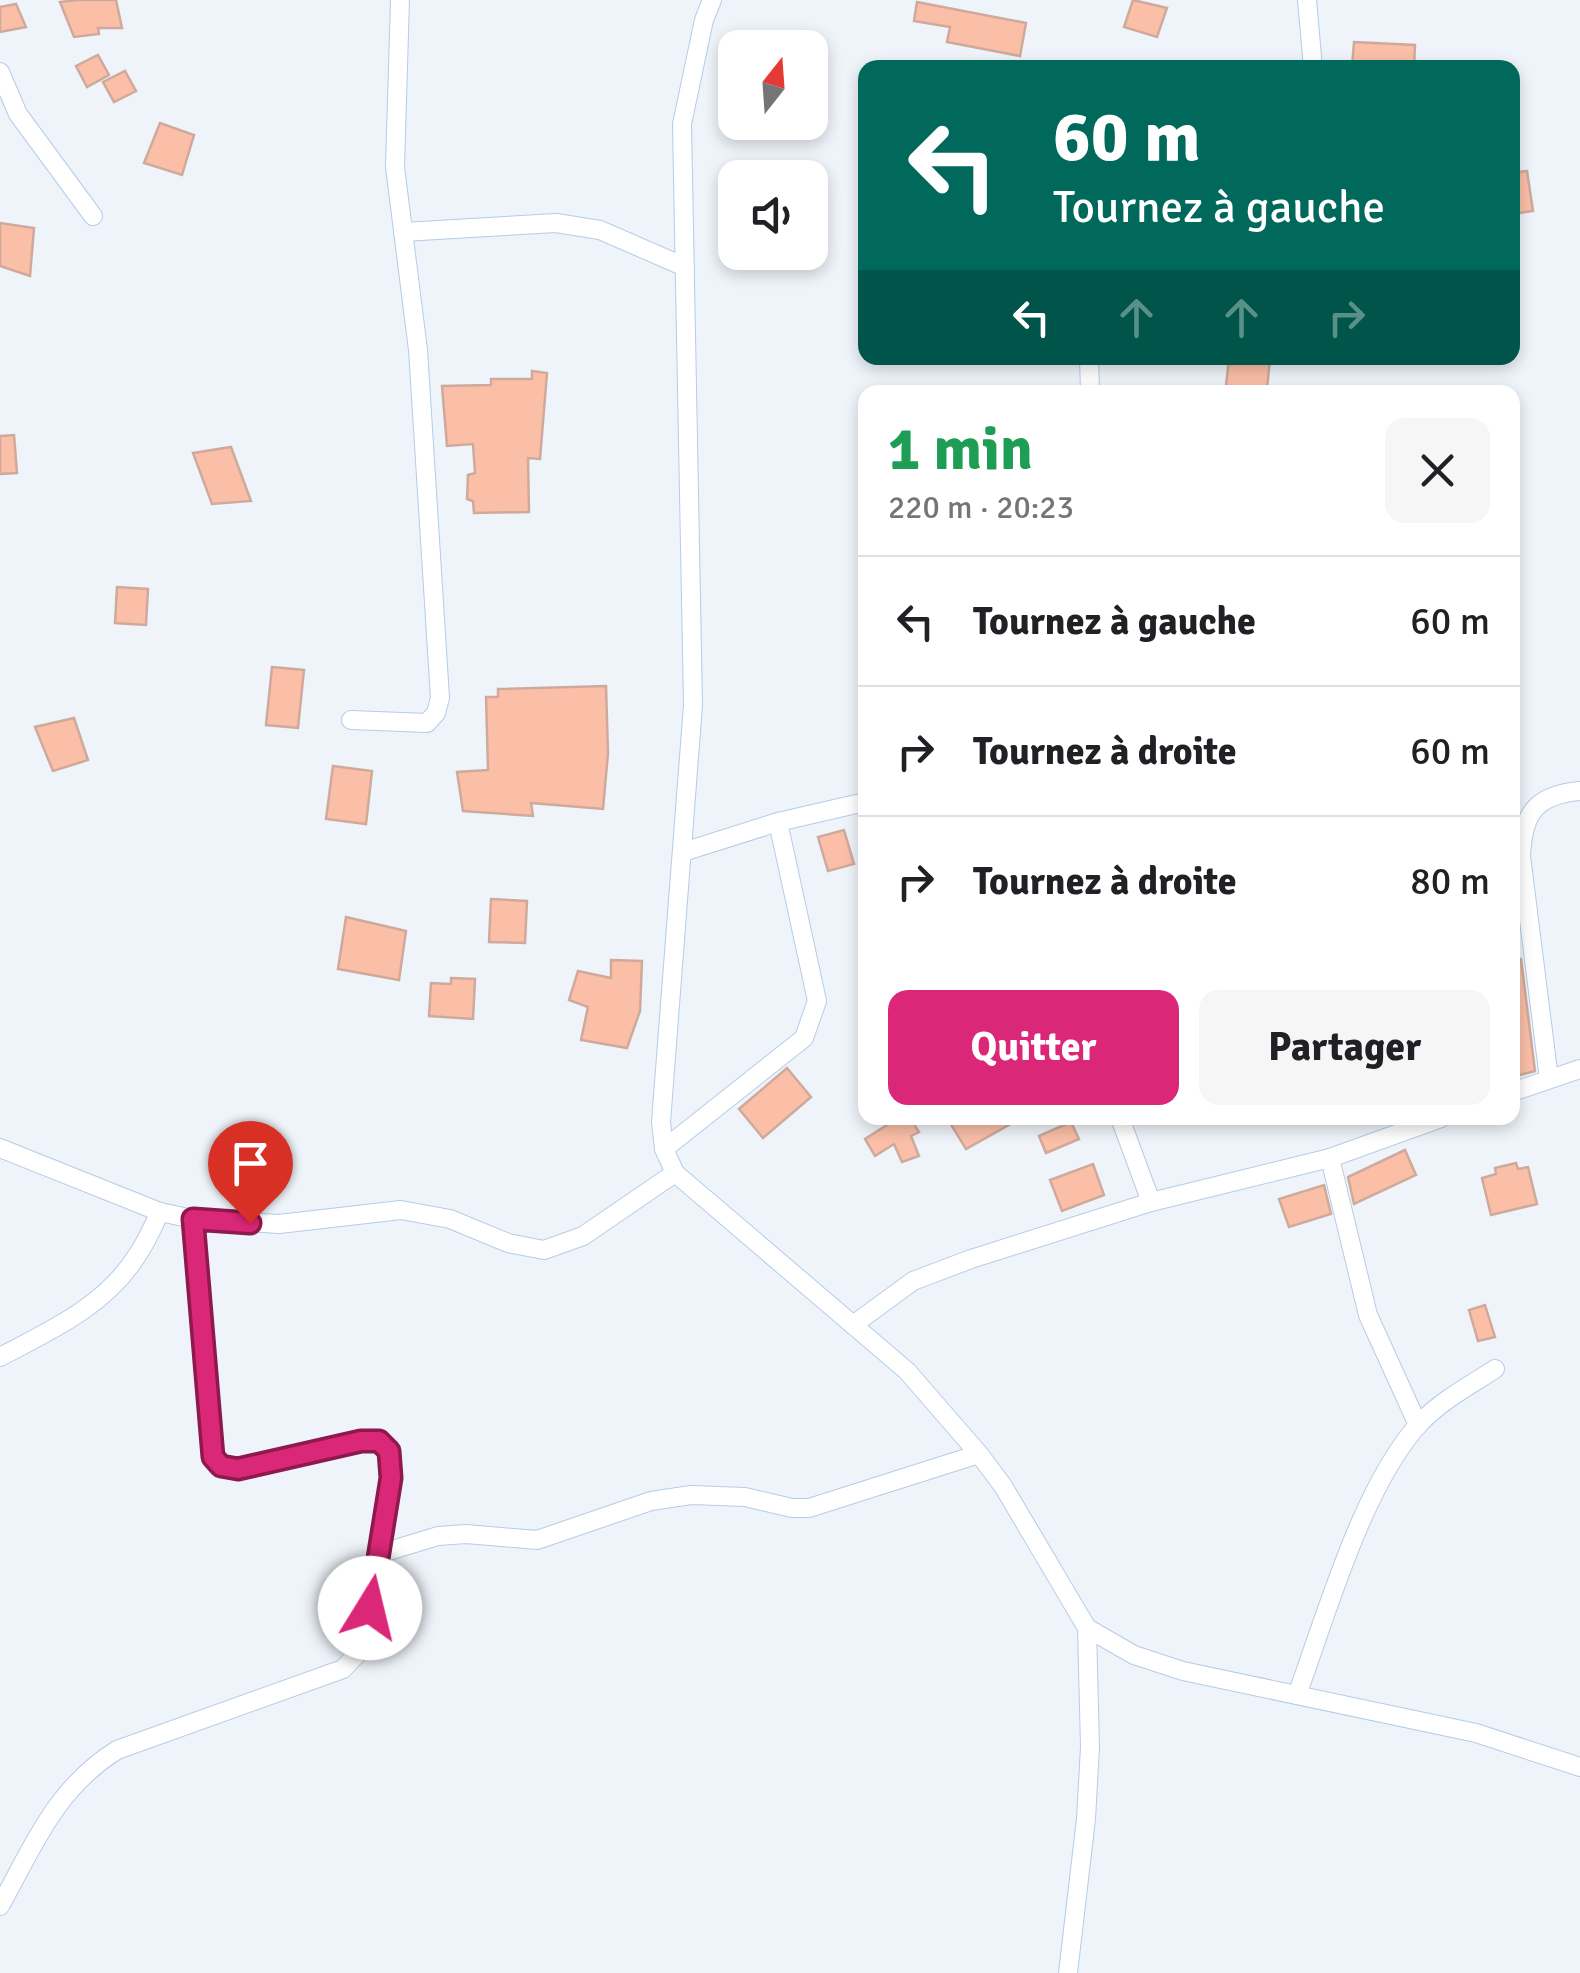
<!DOCTYPE html>
<html lang="fr">
<meta charset="utf-8">
<style>
:root{--surface:#fff;--page:#f6f6f6;--text:#202124;--muted:#757577;--line:#e0e0e0;--accent:#db2777}
body{margin:0;font-family:Signika,sans-serif;background:var(--page);color:var(--text);height:100vh;display:flex;flex-direction:column;font-size:38px;white-space:nowrap}
*{box-sizing:border-box;margin:0}
p{font-size:32px;color:var(--muted)}
.icon{flex:none;width:55px;height:55px;fill:none;stroke:currentColor;stroke-width:2;stroke-linecap:round;stroke-linejoin:round}
.map{position:relative;flex:1;overflow:hidden}
.details{position:absolute;left:858px;top:385px;width:662px;height:740px;display:flex;flex-direction:column;background:var(--surface);border-radius:20px;box-shadow:0 5px 15px #0003}
.details>*{flex:none}
.top-card{position:absolute;left:858px;top:60px;width:662px;height:305px;border-radius:20px;box-shadow:0 5px 15px #0003;background:#00695c;color:#fff;overflow:hidden}
.needle{width:65px;rotate:17deg}
.buttons{position:absolute;left:718px;top:30px;display:grid;gap:20px}
.buttons a{display:grid;place-items:center;width:110px;height:110px;border-radius:20px;background:var(--surface);box-shadow:0 5px 15px #0003;font-size:50px}
.pin{position:absolute;display:grid;place-items:center;width:85px;height:85px;color:#fff;margin:-102px -42px;border-radius:50% 50% 50% 0;rotate:-45deg;box-shadow:0 0 10px #0007}
.pin .icon{rotate:45deg}
.me{position:absolute;width:110px;margin:-55px;rotate:9deg;stroke-linejoin:round;filter:drop-shadow(0 0 8px #0008)}
.turn{display:flex;align-items:center;gap:35px;height:210px;padding:0 30px;font-size:45px}
.turn .icon{width:130px;height:130px;stroke-width:2.5}
.turn b{display:block;font-size:70px;line-height:85px}
.lanes{display:flex;align-items:center;height:95px;padding:0 30px;background:#0003;justify-content:center;gap:50px;direction:ltr}
.lanes .off{opacity:.35}
.round{display:grid;place-items:center;flex:none;width:105px;height:105px;border-radius:20px;background:var(--page)}
.head{display:flex;align-items:center;justify-content:space-between;height:170px;padding:0 30px}
h1{font-size:60px;font-weight:800;line-height:75px;color:#1e9e55}
.cta{display:flex;gap:20px;margin-top:auto;padding:20px 30px}
.cta a{flex:1;height:115px;border-radius:20px;background:var(--accent);color:#fff;font-size:40px;font-weight:800;line-height:115px;text-align:center}
.cta a+a{background:var(--page);color:var(--text)}
ul{padding:0;list-style:none}
li{display:flex;align-items:center;gap:30px;height:130px;padding:0 30px;border-top:2px solid var(--line)}
li div{flex:1}
li b{display:block;font-size:38px}
li em{font-style:normal}
.map>svg:first-child{display:block}
</style>
<div class="map">
<svg width="1580" height="1973" viewBox="0 0 1580 1973">
<rect width="100%" height="100%" fill="#eff4fa"/>
<g fill="#fbbfa8" stroke="#cfaa9c" stroke-width="2.5">
<polygon points="77,0 116,0 122,28 98,28 99,34 74,37 60,2"/>
<polygon points="1133,0 1167,8 1157,37 1124,27"/>
<polygon points="917,2 1026,23 1020,56 947,42 950,27 914,21"/>
<polygon points="16,4 26,27 0,32 0,7"/>
<polygon points="1354,42 1415,45 1414,68 1352,68"/>
<polygon points="98,55 109,75 87,87 76,66"/>
<polygon points="125,71 136,91 114,102 103,82"/>
<polygon points="160,123 194,135 182,175 144,163"/>
<polygon points="1527,171 1533,211 1512,214 1512,173"/>
<polygon points="0,223 34,228 30,276 0,266"/>
<polygon points="1229,358 1270,358 1267,390 1226,386"/>
<polygon points="532,371 547,373 540,459 528,458 529,512 474,513 473,501 467,499 468,475 475,473 473,444 447,446 442,386 491,385 491,379 532,379"/>
<polygon points="14,435 17,473 0,474 0,436"/>
<polygon points="231,447 251,501 212,504 193,453"/>
<polygon points="117,587 148,589 146,625 115,623"/>
<polygon points="272,667 304,670 298,728 266,725"/>
<polygon points="606,686 608,753 603,809 531,803 533,816 463,811 457,772 488,770 486,697 498,697 498,689"/>
<polygon points="74,718 88,760 53,771 35,727"/>
<polygon points="333,766 372,771 366,824 326,819"/>
<polygon points="844,830 854,864 828,871 818,837"/>
<polygon points="491,899 527,901 525,943 489,942"/>
<polygon points="346,917 406,931 399,980 338,969"/>
<polygon points="1512,959 1521,959 1535,1071 1512,1077"/>
<polygon points="611,960 642,961 640,1011 627,1048 581,1040 588,1007 569,1000 578,971 611,978"/>
<polygon points="451,978 475,979 473,1019 429,1016 431,983 451,984"/>
<polygon points="787,1068 811,1097 763,1138 739,1109"/>
<polygon points="906,1118 910,1118 919,1132 911,1136 919,1156 902,1162 894,1144 875,1156 865,1139 895,1120 897,1123"/>
<polygon points="947,1118 1021,1118 966,1149"/>
<polygon points="1071,1122 1079,1139 1046,1153 1039,1136"/>
<polygon points="1405,1150 1416,1175 1354,1204 1348,1177"/>
<polygon points="1516,1163 1518,1169 1528,1167 1537,1204 1491,1215 1482,1178 1496,1174 1495,1168"/>
<polygon points="1093,1164 1104,1195 1062,1211 1050,1180"/>
<polygon points="1324,1185 1331,1214 1289,1227 1279,1199"/>
<polygon points="1485,1305 1495,1337 1478,1341 1469,1310"/>
</g>
<g fill="none" stroke-linecap="round" stroke-linejoin="round">
<g stroke="#b5cce8" stroke-width="20">
<g id="minor">
<polyline points="712,0 704,20 682,124 693,705 661,1122 664,1149 675,1173 907,1371 979,1454 1003,1486 1087,1628 1134,1655 1183,1671 1476,1733 1580,1767"/>
<polyline points="1307,0 1313,68"/>
<polyline points="0,72 18,114 93,216"/>
<polyline points="403,232 556,223 600,230 685,267"/>
<polyline points="1089,358 1090,392"/>
<polyline points="351,720 427,723 436,713 440,698 418,350 395,167 400,0"/>
<polyline points="683,852 778,822 865,802"/>
<path d="M1549,1079L1521,856C1523,815 1534,795 1580,791"/>
<polyline points="1512,1092 1580,1069"/>
<polyline points="1120,1118 1151,1202"/>
<polyline points="0,1148 160,1212 193,1219 279,1224 401,1210 450,1219 508,1243 544,1250 583,1236 675,1173"/>
<polyline points="664,1149 804,1038 817,1001 778,822"/>
<polyline points="1330,1158 1368,1315 1418,1425"/>
<polyline points="853,1325 913,1281 971,1259 1151,1202 1330,1158 1441,1118"/>
<path d="M0,1357C51,1330 106,1306 138,1254C147,1241 153,1226 160,1212"/>
<polyline points="379,1554 438,1536 466,1534 537,1540 651,1501 691,1495 745,1497 792,1508 809,1508 979,1454"/>
<path d="M1297,1695C1326,1616 1363,1484 1420,1423C1442,1400 1469,1386 1495,1369"/>
<path d="M0,1906C34,1845 55,1789 117,1750L343,1669L357,1654L366,1635L391,1478L389,1451L379,1441H361L238,1469L221,1467L213,1457L193,1219"/>
<polyline points="1068,1973 1086,1819 1090,1747 1087,1628"/>
</g>
</g>
<use href="#minor" stroke="#fff" stroke-width="18"/>
</g>
<g fill="none" stroke-linecap="round" stroke-linejoin="round">
<g stroke="#8e194d" stroke-width="25">
<polyline id="route" points="250,1223 193,1219 213,1457 221,1466 238,1469 361,1441 379,1441 389,1451 391,1478 370,1608"/>
</g>
<use href="#route" stroke="#db2777" stroke-width="18"/>
</g>
</svg>
<div class="buttons">
<a><svg class="needle" viewBox="-14 -14 28 28"><path d="M0-13l5 13h-10z" fill="#e53935"/><path d="M0 13l5-13h-10z" fill="#757577"/></svg></a>
<a><svg class="icon" aria-label="sound" viewBox="0 0 24 24"><path d="M4 9h4l5-4v14l-5-4H4zM17 9q2 3 0 6"/></svg></a>
</div>
<div class="pin" style="left:250px;top:1223px;background:#d93025"><svg class="icon" aria-label="arrive" viewBox="0 0 24 24"><path d="M6 21V4h12l-3 4 3 4H6"/></svg></div>
<svg class="me" style="left:370px;top:1608px" viewBox="-20 -20 40 40"><circle r="19" fill="#fff"/><path d="M0-13L10 11 0 6-10 11z" fill="#db2777"/></svg>
<div class="top-card">
<div class="turn"><svg class="icon" aria-label="left" viewBox="0 0 24 24"><path d="M17 20v-9H6M10 6l-5 5 5 5"/></svg><div><b>60 m</b>Tournez à gauche</div></div>
<div class="lanes"><svg class="icon" aria-label="left" viewBox="0 0 24 24"><path d="M17 20v-9H6M10 6l-5 5 5 5"/></svg><svg class="icon off" aria-label="ahead" viewBox="0 0 24 24"><path d="M12 20V5M6 11l6-6 6 6"/></svg><svg class="icon off" aria-label="ahead" viewBox="0 0 24 24"><path d="M12 20V5M6 11l6-6 6 6"/></svg><svg class="icon off" aria-label="right" viewBox="0 0 24 24"><path d="M7 20v-9h11M14 6l5 5-5 5"/></svg></div>
</div>
<section class="details">
<div class="head"><div><h1>1 min</h1><p>220 m · 20:23</p></div><a class="round"><svg class="icon" aria-label="close" viewBox="0 0 24 24"><path d="M6 6l12 12M18 6L6 18"/></svg></a></div>
<ul>
<li><svg class="icon" aria-label="left" viewBox="0 0 24 24"><path d="M17 20v-9H6M10 6l-5 5 5 5"/></svg><div><b>Tournez à gauche</b></div><em>60 m</em></li>
<li><svg class="icon" aria-label="right" viewBox="0 0 24 24"><path d="M7 20v-9h11M14 6l5 5-5 5"/></svg><div><b>Tournez à droite</b></div><em>60 m</em></li>
<li><svg class="icon" aria-label="right" viewBox="0 0 24 24"><path d="M7 20v-9h11M14 6l5 5-5 5"/></svg><div><b>Tournez à droite</b></div><em>80 m</em></li>
</ul>
<div class="cta"><a>Quitter</a><a>Partager</a></div>
</section>
</div>
